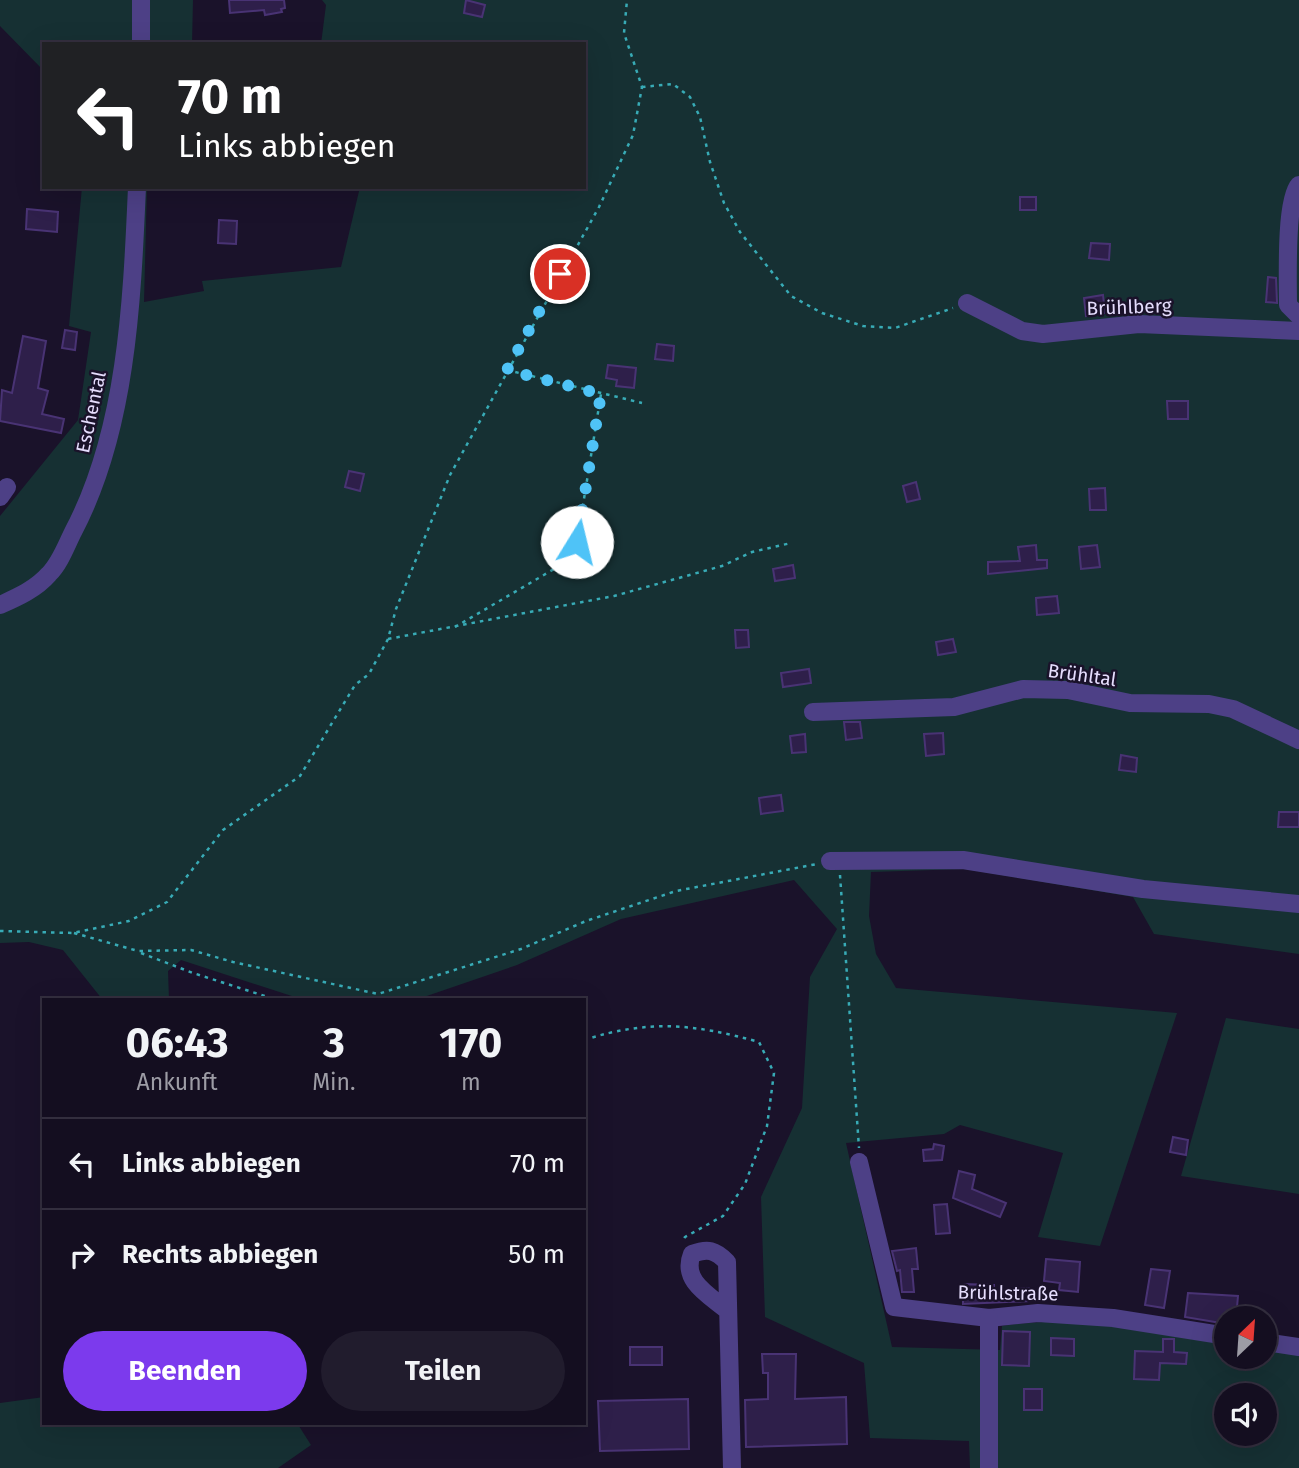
<!DOCTYPE html>
<html lang="de">
<meta charset="utf-8">
<style>
:root{--surface:#140e20;--page:#211c2d;--text:#f1f3f6;--muted:#9d9ca5;--line:#332e3e;--accent:#7c3aed}
body{margin:0;font-family:"Fira Sans",sans-serif;background:var(--page);color:var(--text);height:100vh;display:flex;flex-direction:column;font-size:26px;white-space:nowrap}
*{box-sizing:border-box;margin:0}
p{font-size:23px;color:var(--muted)}
.icon{flex:none;width:38px;height:38px;fill:none;stroke:currentColor;stroke-width:2;stroke-linecap:round;stroke-linejoin:round}
.map{position:relative;flex:1;overflow:hidden}
.panel{position:absolute;left:42px;top:998px;width:544px;height:427px;display:flex;flex-direction:column;background:var(--surface);border-radius:0px;box-shadow:0 7px 28px #0002,0 0 0 2px var(--line)}
.panel>*{flex:none}
.guide{position:absolute;left:42px;top:42px;width:544px;height:147px;border-radius:0px;box-shadow:0 7px 28px #0002,0 0 0 2px var(--line);background:#202124;color:#fff;overflow:hidden}
.needle{width:46px;rotate:25deg}
.tools{position:absolute;left:1214px;top:1306px;display:grid;gap:14px}
.tools a{display:grid;place-items:center;width:63px;height:63px;border-radius:50%;background:var(--surface);box-shadow:0 7px 28px #0002,0 0 0 2px var(--line);font-size:35px}
.pin{position:absolute;display:grid;place-items:center;width:60px;height:60px;color:#fff;margin:-30px;border:4px solid #fff;border-radius:50%;box-shadow:0 2px 7px #0007}
.me{position:absolute;width:77px;margin:-38px;rotate:9deg;stroke-linejoin:round;filter:drop-shadow(0 0 5px #0008)}
.turn{display:flex;align-items:center;gap:24px;height:147px;padding:0 21px;font-size:32px}
.turn .icon{width:91px;height:91px;stroke-width:2.5}
.turn b{display:block;font-size:49px;line-height:60px}
.eta{display:flex;justify-content:space-evenly;align-items:center;height:119px;text-align:center}
.eta b{font-size:42px;font-weight:700;line-height:49px}
.button{display:flex;gap:14px;margin-top:auto;padding:14px 21px}
.button a{flex:1;height:80px;border-radius:42px;background:var(--accent);color:#fff;font-size:28px;font-weight:700;line-height:80px;text-align:center}
.button a+a{background:var(--page);color:var(--text)}
ul{padding:0;list-style:none}
li{display:flex;align-items:center;gap:21px;height:91px;padding:0 21px;border-top:2px solid var(--line)}
li div{flex:1}
li b{display:block;font-size:26px}
li em{font-style:normal}
.map>svg:first-child{display:block}
</style>
<div class="map">
<svg width="1299" height="1468" viewBox="0 0 1299 1468">
<rect width="100%" height="100%" fill="#1a122a"/>
<g fill="#163033" fill-rule="evenodd">
<polygon points="0,0 193,0 192,44 44,44 44,71 0,26"/>
<path d="M322,0H1299V954L1154,934L1133,897L965,869L871,872L869,916L876,954L896,988L1177,1013L1100,1246L1038,1237L1063,1153L960,1125L944,1134L846,1143L892,1347L1000,1350L1002,1326C1076,1314 1153,1332 1227,1344V1356H1265V1350L1299,1355V1468H970L969,1441L870,1438L864,1363L765,1317L761,1197L802,1108L810,977L837,929L794,880L621,919L517,965L418,999H301L181,960L168,971L169,999H102L63,950L29,942L0,943V516L78,420L91,332L69,326L82,187H147L144,302L204,291L202,281L341,267L360,187H584V44H321L326,5ZM1227,1395H1265V1433H1227Z"/>
<polygon points="1226,1018 1299,1029 1299,1194 1181,1176"/>
<polygon points="44,1397 44,1423 297,1423 311,1445 278,1468 0,1468 0,1403"/>
</g>
<g fill="#2e1f4a" stroke="#493374" stroke-width="2">
<polygon points="229,0 284,0 285,8 281,9 282,12 265,15 264,10 230,13"/>
<polygon points="466,0 485,5 482,17 464,13"/>
<rect x="1020" y="197" width="16" height="13"/>
<polygon points="27,209 58,212 57,232 26,229"/>
<polygon points="219,220 237,221 236,244 218,243"/>
<polygon points="1091,243 1110,244 1109,260 1089,258"/>
<polygon points="1268,277 1276,278 1277,303 1266,302"/>
<polygon points="1103,295 1105,313 1086,316 1084,298"/>
<polygon points="65,330 77,332 75,350 62,348"/>
<polygon points="23,336 46,341 38,388 48,391 42,414 64,419 61,433 0,421 2,390 12,393"/>
<polygon points="657,344 674,346 673,361 655,359"/>
<polygon points="608,365 636,368 634,388 616,386 617,380 606,378"/>
<polygon points="1167,401 1188,401 1188,419 1168,419"/>
<polygon points="349,471 364,474 360,491 345,487"/>
<polygon points="916,482 920,499 907,502 903,486"/>
<polygon points="1105,488 1106,510 1090,510 1089,489"/>
<polygon points="1036,545 1037,560 1047,560 1047,568 988,574 988,562 1020,561 1018,547"/>
<polygon points="1097,545 1100,567 1081,569 1079,547"/>
<polygon points="793,565 795,578 775,581 773,569"/>
<polygon points="1057,596 1059,613 1037,615 1036,598"/>
<polygon points="735,630 748,630 749,647 736,648"/>
<polygon points="953,639 956,652 938,655 936,642"/>
<polygon points="809,669 811,683 783,687 781,673"/>
<polygon points="844,722 860,722 862,738 846,740"/>
<polygon points="943,733 944,754 926,756 924,734"/>
<polygon points="805,734 806,752 792,753 790,736"/>
<polygon points="1121,755 1137,758 1136,772 1119,770"/>
<polygon points="781,795 783,811 761,814 759,798"/>
<polygon points="1279,812 1299,812 1299,827 1278,827"/>
<polygon points="1173,1137 1188,1140 1186,1155 1170,1152"/>
<polygon points="934,1144 944,1146 942,1160 924,1161 923,1150 933,1149"/>
<polygon points="959,1171 975,1175 972,1189 1006,1203 1000,1217 953,1198"/>
<polygon points="947,1204 950,1233 936,1234 934,1205"/>
<polygon points="916,1248 918,1269 912,1269 914,1292 902,1292 900,1270 897,1271 892,1251"/>
<polygon points="1046,1259 1080,1262 1078,1292 1059,1290 1060,1283 1044,1281"/>
<polygon points="1151,1269 1170,1271 1164,1308 1145,1305"/>
<polygon points="963,1284 994,1285 994,1290 1029,1288 1030,1301 963,1304"/>
<polygon points="1188,1293 1238,1296 1236,1318 1227,1318 1227,1324 1185,1317"/>
<polygon points="1003,1331 1030,1332 1029,1366 1002,1365"/>
<polygon points="1051,1338 1074,1339 1074,1356 1051,1355"/>
<polygon points="1163,1339 1174,1339 1174,1352 1187,1353 1186,1364 1160,1363 1159,1380 1134,1379 1135,1351 1163,1352"/>
<rect x="630" y="1347" width="32" height="18"/>
<polygon points="762,1354 796,1354 795,1399 846,1397 847,1444 746,1447 745,1400 768,1399 768,1373 763,1373"/>
<rect x="1024" y="1389" width="18" height="21"/>
<polygon points="688,1399 689,1449 600,1451 598,1401"/>
</g>
<g fill="none" stroke-linecap="round" stroke-linejoin="round">
<g stroke="#38abb6" stroke-width="2.5" stroke-dasharray="3.5 5" stroke-linecap="butt">
<polyline points="642,87 673,84 690,97 700,117 710,162 724,203 740,232 791,296 822,313 863,326 895,328 953,308"/>
<polyline points="507,370 642,403"/>
<polyline points="455,627 566,562 577,542 601,394"/>
<polyline points="388,639 614,596 722,566 752,552 791,543"/>
<polyline points="840,875 859,1148"/>
<polyline points="0,931 73,933 129,921 167,902 223,830 300,776 355,685 369,674 388,639 396,609 450,475 599,207 633,135 642,87 624,33 627,0"/>
<polyline points="74,933 138,951 191,950 233,962 378,994 521,949 586,921 676,891 817,864"/>
<polyline points="141,953 193,973 274,999"/>
<path d="M584,1040C650,1019 694,1024 759,1042L774,1073L767,1126L745,1184L723,1216L685,1237L682,1242"/>
</g>
<g stroke="#4d4086" stroke-width="18">
<polyline points="141,0 141,44"/>
<path d="M1299,185C1285,200 1288,281 1288,305L1299,316"/>
<polyline points="967,303 1022,331 1043,334 1139,324 1299,331"/>
<polyline points="0,497 7,487"/>
<path d="M0,605C18,597 36,589 49,574C60,563 66,546 73,532C127,430 132,301 137,187"/>
<polyline points="813,712 954,707 1023,689 1068,690 1130,703 1209,704 1233,709 1299,740"/>
<polyline points="830,861 963,860 1143,889 1299,904"/>
<polyline points="859,1162 894,1307 989,1318 1038,1313 1113,1318 1227,1336"/>
<path d="M728,1311C709,1295 681,1281 692,1254C708,1248 715,1250 727,1262L732,1468"/>
<polyline points="989,1318 989,1468"/>
<polyline points="1265,1342 1299,1347"/>
</g>
</g>
<g fill="none" stroke-linecap="round" stroke-linejoin="round">
<polyline stroke="#4fc3f7" stroke-width="12" stroke-dasharray="0 21.6" points="560,274 507,370 601,394 577,542"/>
</g>
<g text-anchor="middle" dominant-baseline="central" stroke-width="5" stroke-linejoin="round" paint-order="stroke">
<g font-size="19" fill="#e5ddfd" stroke="#1a122a">
<text transform="translate(1129 307) rotate(-2)">Brühlberg</text>
<text transform="translate(91 412) rotate(-78)">Eschental</text>
<text transform="translate(1082 675) rotate(8)">Brühltal</text>
<text transform="translate(1008 1293) rotate(1)">Brühlstraße</text>
</g>
</g>
</svg>
<div class="tools">
<a><svg class="needle" viewBox="-14 -14 28 28"><path d="M0-13l5 13h-10z" fill="#e53935"/><path d="M0 13l5-13h-10z" fill="#9d9ca5"/></svg></a>
<a><svg class="icon" aria-label="sound" viewBox="0 0 24 24"><path d="M4 9h4l5-4v14l-5-4H4zM17 9q2 3 0 6"/></svg></a>
</div>
<div class="pin" style="left:560px;top:274px;background:#d93025"><svg class="icon" aria-label="arrive" viewBox="0 0 24 24"><path d="M6 21V4h12l-3 4 3 4H6"/></svg></div>
<svg class="me" style="left:577px;top:542px" viewBox="-20 -20 40 40"><circle r="19" fill="#fff"/><path d="M0-13L10 11 0 6-10 11z" fill="#4fc3f7"/></svg>
<div class="guide">
<div class="turn"><svg class="icon" aria-label="left" viewBox="0 0 24 24"><path d="M17 20v-9H6M10 6l-5 5 5 5"/></svg><div><b>70 m</b>Links abbiegen</div></div>
</div>
<section class="panel">
<div class="eta">
<div><b>06:43</b><p>Ankunft</p></div>
<div><b>3</b><p>Min.</p></div>
<div><b>170</b><p>m</p></div>
</div>
<ul>
<li><svg class="icon" aria-label="left" viewBox="0 0 24 24"><path d="M17 20v-9H6M10 6l-5 5 5 5"/></svg><div><b>Links abbiegen</b></div><em>70 m</em></li>
<li><svg class="icon" aria-label="right" viewBox="0 0 24 24"><path d="M7 20v-9h11M14 6l5 5-5 5"/></svg><div><b>Rechts abbiegen</b></div><em>50 m</em></li>
</ul>
<div class="button"><a>Beenden</a><a>Teilen</a></div>
</section>
</div>
